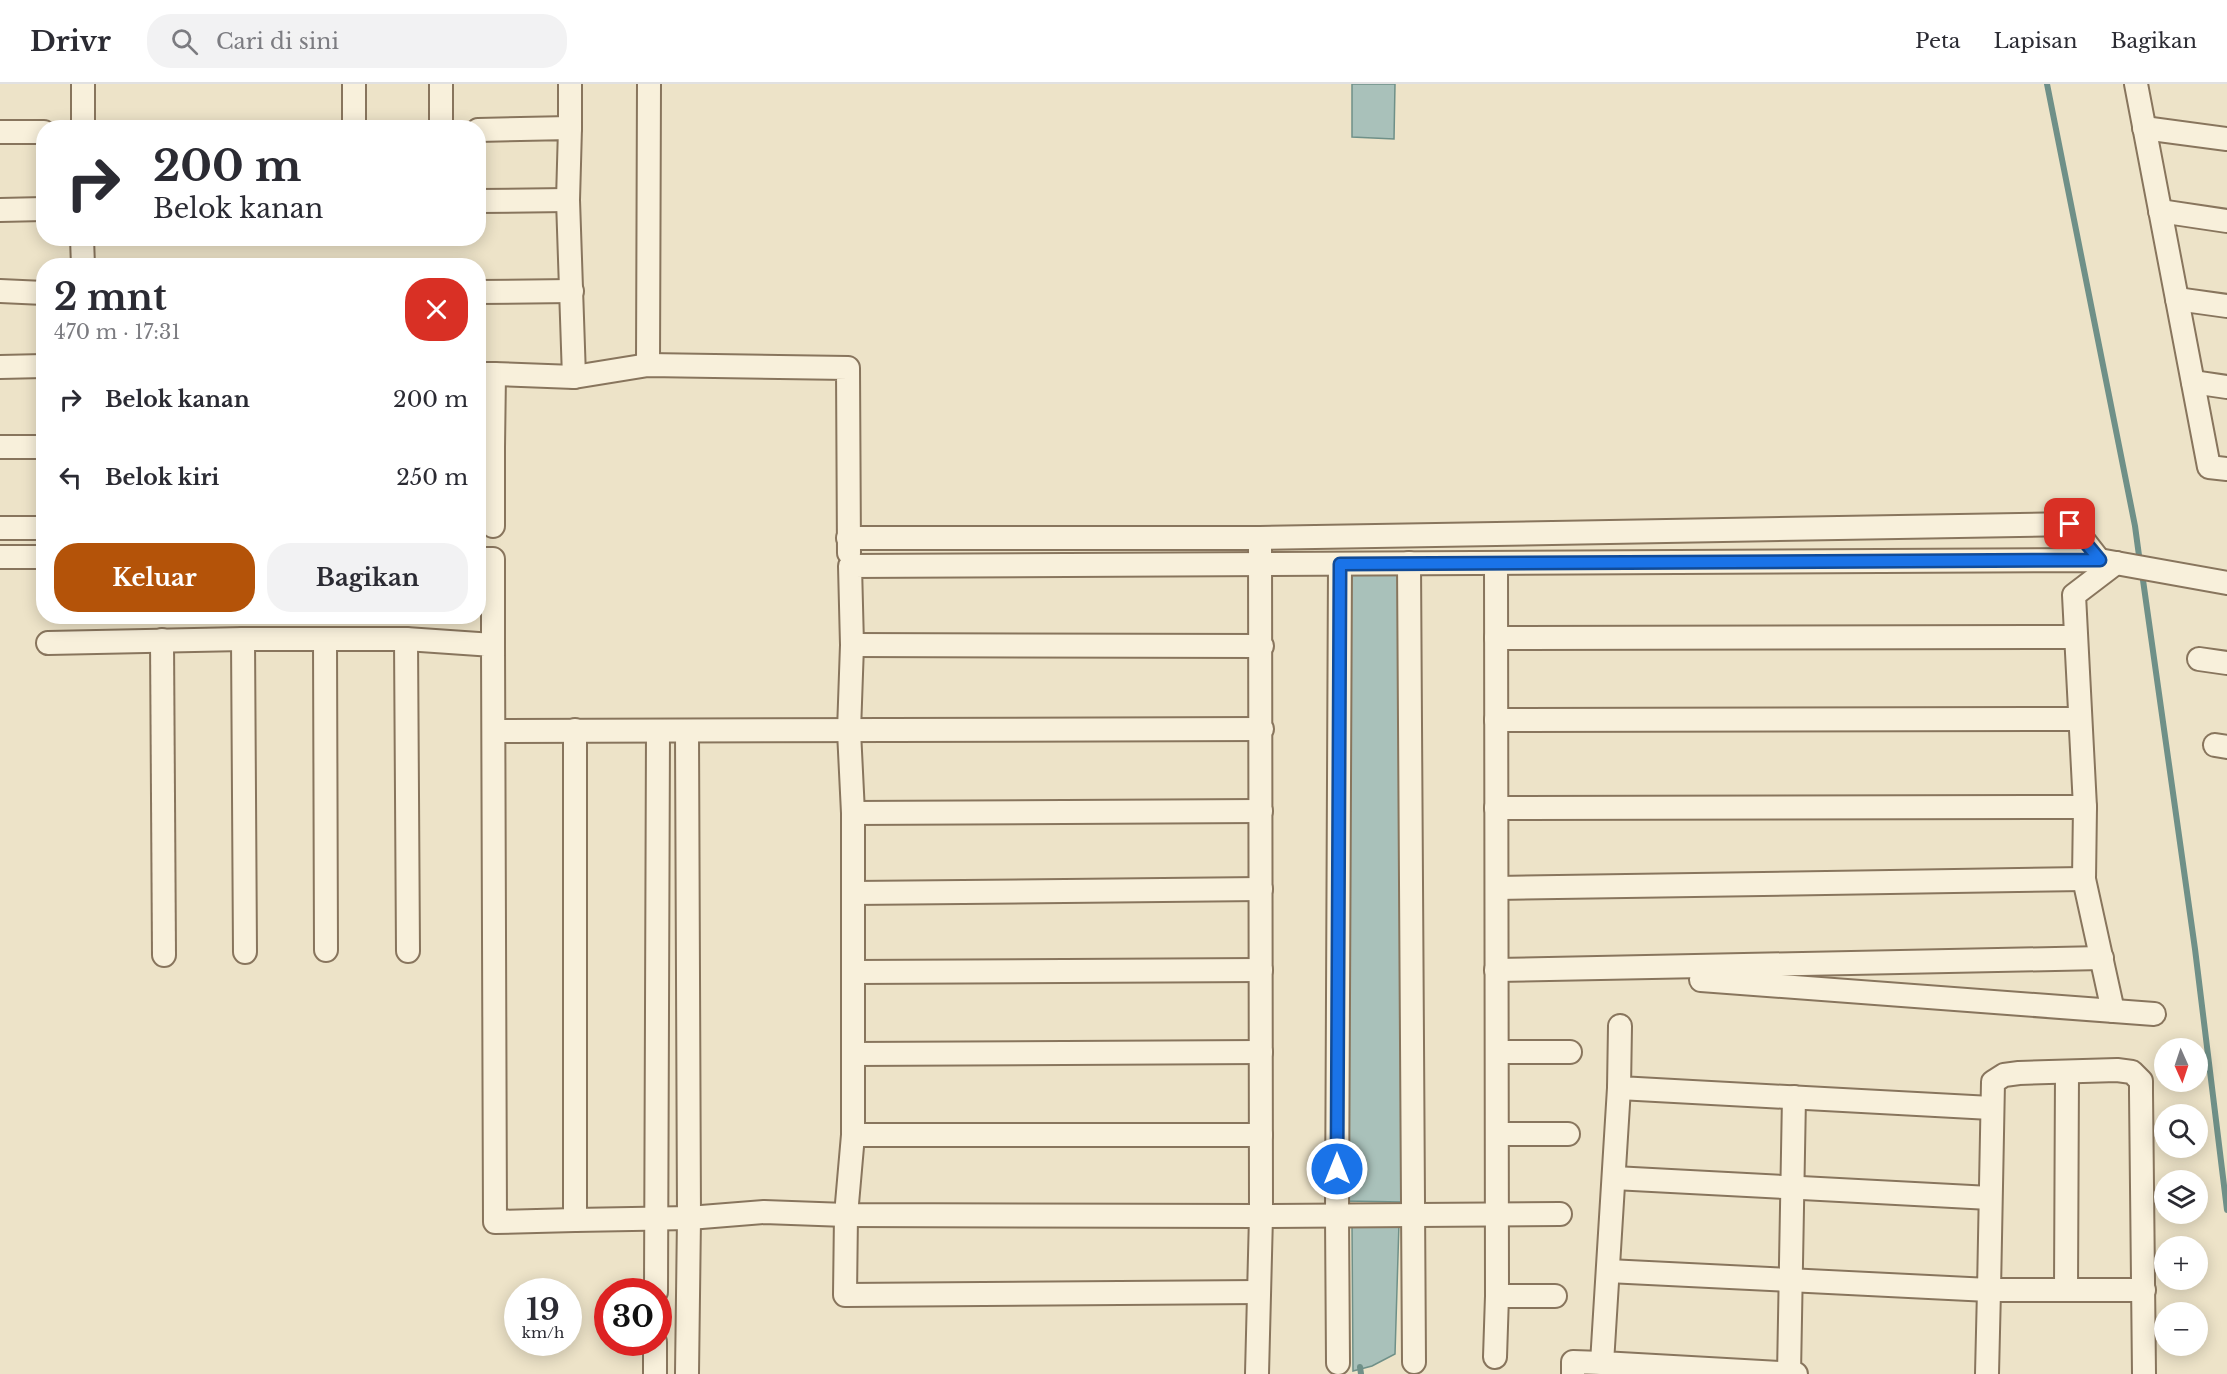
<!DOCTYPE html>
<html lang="id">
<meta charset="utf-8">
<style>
:root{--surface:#fff;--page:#f2f2f3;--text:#2b2b33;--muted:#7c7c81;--line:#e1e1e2;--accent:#b45309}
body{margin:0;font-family:"Libre Baskerville",serif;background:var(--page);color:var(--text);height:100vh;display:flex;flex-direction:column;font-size:22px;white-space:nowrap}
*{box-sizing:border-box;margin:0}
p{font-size:20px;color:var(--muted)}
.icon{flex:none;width:33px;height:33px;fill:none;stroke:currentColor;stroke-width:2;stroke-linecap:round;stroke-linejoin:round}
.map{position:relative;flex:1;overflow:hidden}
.sheet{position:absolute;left:36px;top:174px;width:450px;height:366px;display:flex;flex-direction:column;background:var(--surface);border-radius:24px;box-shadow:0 3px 15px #0003}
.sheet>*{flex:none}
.guide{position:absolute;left:36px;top:36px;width:450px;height:126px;border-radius:24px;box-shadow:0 3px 15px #0003;background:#fff;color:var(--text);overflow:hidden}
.needle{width:39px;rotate:177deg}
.controls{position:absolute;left:2154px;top:954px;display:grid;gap:12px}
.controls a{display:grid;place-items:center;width:54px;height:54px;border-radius:50%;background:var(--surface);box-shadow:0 3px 15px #0003;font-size:30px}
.speed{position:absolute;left:504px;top:1194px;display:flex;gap:12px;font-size:30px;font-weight:700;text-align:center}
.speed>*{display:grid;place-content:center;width:78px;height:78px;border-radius:50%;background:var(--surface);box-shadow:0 3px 15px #0003;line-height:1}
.speed small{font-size:15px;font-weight:400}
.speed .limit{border:9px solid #d22;background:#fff;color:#111}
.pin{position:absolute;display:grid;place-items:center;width:51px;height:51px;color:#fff;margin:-26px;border-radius:12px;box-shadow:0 3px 9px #0006}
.me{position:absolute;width:66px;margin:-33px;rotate:0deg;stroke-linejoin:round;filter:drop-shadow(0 0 4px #0008)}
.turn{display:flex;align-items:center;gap:21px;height:126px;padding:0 18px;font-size:27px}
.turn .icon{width:78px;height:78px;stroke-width:2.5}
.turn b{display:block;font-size:42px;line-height:51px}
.round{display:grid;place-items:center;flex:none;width:63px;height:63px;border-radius:24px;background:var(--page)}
.headline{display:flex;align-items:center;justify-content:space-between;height:102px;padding:0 18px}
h1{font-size:36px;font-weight:700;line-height:45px}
.cta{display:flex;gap:12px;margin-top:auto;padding:12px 18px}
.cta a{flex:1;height:69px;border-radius:24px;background:var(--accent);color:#fff;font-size:24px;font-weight:700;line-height:69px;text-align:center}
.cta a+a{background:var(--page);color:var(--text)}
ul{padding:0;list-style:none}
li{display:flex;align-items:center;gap:18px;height:78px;padding:0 18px}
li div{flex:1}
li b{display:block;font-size:22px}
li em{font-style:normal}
header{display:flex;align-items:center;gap:36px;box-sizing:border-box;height:84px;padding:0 30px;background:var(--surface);border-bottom:2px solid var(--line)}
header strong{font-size:28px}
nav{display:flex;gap:33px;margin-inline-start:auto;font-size:21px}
.search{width:420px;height:54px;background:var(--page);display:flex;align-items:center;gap:15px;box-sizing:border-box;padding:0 21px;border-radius:24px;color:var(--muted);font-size:22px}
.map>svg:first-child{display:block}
</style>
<header>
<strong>Drivr</strong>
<div class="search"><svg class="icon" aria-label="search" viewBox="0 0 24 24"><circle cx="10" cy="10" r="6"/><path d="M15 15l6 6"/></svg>Cari di sini</div>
<nav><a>Peta</a><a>Lapisan</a><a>Bagikan</a></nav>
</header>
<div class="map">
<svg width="2227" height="1290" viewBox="0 0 2227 1290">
<rect width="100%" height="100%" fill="#ede3c8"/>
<g fill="#a9c1ba" stroke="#6f9088" stroke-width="1.5">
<polygon points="1352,0 1395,0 1394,55 1352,53"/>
<polygon points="1347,486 1398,486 1403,1118 1345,1117"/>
<polygon points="1399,1139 1395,1270 1372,1282 1353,1287 1352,1141"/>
</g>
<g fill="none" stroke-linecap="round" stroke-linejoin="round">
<g stroke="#6f9088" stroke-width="6">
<polyline points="2047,0 2135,442 2140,479"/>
<polyline points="2142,489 2195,865 2227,1126"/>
<polyline points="1360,1283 1361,1290"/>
</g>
<g stroke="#88755d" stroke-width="26">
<g id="street">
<polyline points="2136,0 2209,383 2227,385"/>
<polyline points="83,44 83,0"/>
<polyline points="354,44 354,0"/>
<polyline points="441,44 441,0"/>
<polyline points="570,44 570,0"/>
<polyline points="2144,44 2227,55"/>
<polyline points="478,46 570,44 568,116 574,293"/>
<polyline points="0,48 44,48"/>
<polyline points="478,117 568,116"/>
<polyline points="0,126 44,125"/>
<polyline points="2160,127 2227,137"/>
<polyline points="82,154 83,182"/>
<polyline points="0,207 44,209"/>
<polyline points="478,208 572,207"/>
<polyline points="2177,215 2227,222"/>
<polyline points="648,281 649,0"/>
<polyline points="0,283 44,282"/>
<polyline points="481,290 494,290 493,363"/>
<polyline points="494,290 574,293 648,281 848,284 849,469"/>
<polyline points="2193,298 2227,303"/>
<polyline points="0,363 44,363"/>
<polyline points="478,363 493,363 493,442"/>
<polyline points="0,444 44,444"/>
<polyline points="848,454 1260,454 1261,1132 1257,1290"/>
<polyline points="1260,454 2071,440 2099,476"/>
<polyline points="0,473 44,473"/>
<polyline points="478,475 493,475 493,561"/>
<polyline points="1409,479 1414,1278"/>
<polyline points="1496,554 2076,553"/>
<polyline points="325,555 326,866"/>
<polyline points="406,555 408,867"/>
<polyline points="162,556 164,871"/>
<polyline points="48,559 243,555"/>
<polyline points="852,561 1262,562"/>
<polyline points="2199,575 2227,579"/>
<polyline points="1496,636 2080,635"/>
<polyline points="575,646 575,1136 689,1134 764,1128 846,1131 1261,1132 1560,1130"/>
<polyline points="495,647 1262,645"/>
<polyline points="2215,661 2227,663"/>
<polyline points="1496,724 2085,723"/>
<polyline points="853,729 1261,727"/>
<polyline points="1497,804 2084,795"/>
<polyline points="853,809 1261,805"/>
<polyline points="245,868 243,555 406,555 493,561 495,1138 575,1136"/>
<polyline points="1496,886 2102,874"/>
<polyline points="854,888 1261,886"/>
<polyline points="1701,896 2154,930"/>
<polyline points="2113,927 2084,795 2085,723 2074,511 2116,479"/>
<polyline points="1620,942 1619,1004 1991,1024"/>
<polyline points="1497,968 1570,968"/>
<polyline points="853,970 1261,968"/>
<polyline points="1619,1004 1602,1279 1796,1290"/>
<polyline points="1497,1050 1568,1050"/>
<polyline points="853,1051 1261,1051"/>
<polyline points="1614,1094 1990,1114"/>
<polyline points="1608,1187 1989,1206 1993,998 2004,991 2019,989 2117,986 2132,988 2141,997 2141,1009 2144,1290"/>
<polyline points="2066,1206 2067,988"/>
<polyline points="656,1208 658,647"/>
<polyline points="1259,1208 845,1211 846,1131 853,1051 853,729 849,647 852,561 850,482 2099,476 2227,499"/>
<polyline points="1497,1212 1555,1212"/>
<polyline points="1495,1273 1497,1212 1496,479"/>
<polyline points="1338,1279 1337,1131 1340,480"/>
<polyline points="655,1290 655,1258"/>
<polyline points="687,1290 689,1134 687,648"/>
<polyline points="1573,1290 1573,1278 1602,1279"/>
<polyline points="1789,1290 1794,1013"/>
<polyline points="1987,1290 1989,1206 2144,1206"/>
</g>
</g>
<use href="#street" stroke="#f8f0db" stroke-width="22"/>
</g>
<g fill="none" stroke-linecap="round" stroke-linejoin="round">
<g stroke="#114b97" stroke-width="15">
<polyline id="route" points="1337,1085 1340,480 2100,476 2070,440"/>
</g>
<use href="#route" stroke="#1a73e8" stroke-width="10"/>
</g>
</svg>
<div class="controls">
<a><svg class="needle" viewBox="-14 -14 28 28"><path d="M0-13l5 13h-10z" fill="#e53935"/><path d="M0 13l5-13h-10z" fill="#7c7c81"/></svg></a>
<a><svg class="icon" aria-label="search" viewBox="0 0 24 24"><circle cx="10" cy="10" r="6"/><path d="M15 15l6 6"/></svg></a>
<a><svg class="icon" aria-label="layers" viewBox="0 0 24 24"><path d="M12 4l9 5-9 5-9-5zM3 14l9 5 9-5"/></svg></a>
<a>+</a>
<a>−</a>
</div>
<div class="speed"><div>19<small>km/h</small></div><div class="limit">30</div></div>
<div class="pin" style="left:2070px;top:440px;background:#d93025"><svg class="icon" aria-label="arrive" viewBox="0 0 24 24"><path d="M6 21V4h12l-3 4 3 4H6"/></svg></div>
<svg class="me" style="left:1337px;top:1085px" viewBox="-20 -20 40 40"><circle r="17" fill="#1a73e8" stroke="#fff" stroke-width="3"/><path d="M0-11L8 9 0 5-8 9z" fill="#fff"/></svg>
<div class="guide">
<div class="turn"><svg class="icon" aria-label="right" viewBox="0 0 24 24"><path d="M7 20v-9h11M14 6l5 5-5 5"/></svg><div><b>200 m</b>Belok kanan</div></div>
</div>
<section class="sheet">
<div class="headline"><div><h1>2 mnt</h1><p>470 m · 17:31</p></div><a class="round" style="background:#d93025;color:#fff"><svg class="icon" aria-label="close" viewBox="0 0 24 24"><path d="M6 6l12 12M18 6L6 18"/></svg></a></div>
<ul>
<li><svg class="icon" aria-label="right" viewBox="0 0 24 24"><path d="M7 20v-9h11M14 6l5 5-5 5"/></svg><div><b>Belok kanan</b></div><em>200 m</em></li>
<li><svg class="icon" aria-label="left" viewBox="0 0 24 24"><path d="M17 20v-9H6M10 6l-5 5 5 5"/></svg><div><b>Belok kiri</b></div><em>250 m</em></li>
</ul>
<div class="cta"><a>Keluar</a><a>Bagikan</a></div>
</section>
</div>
